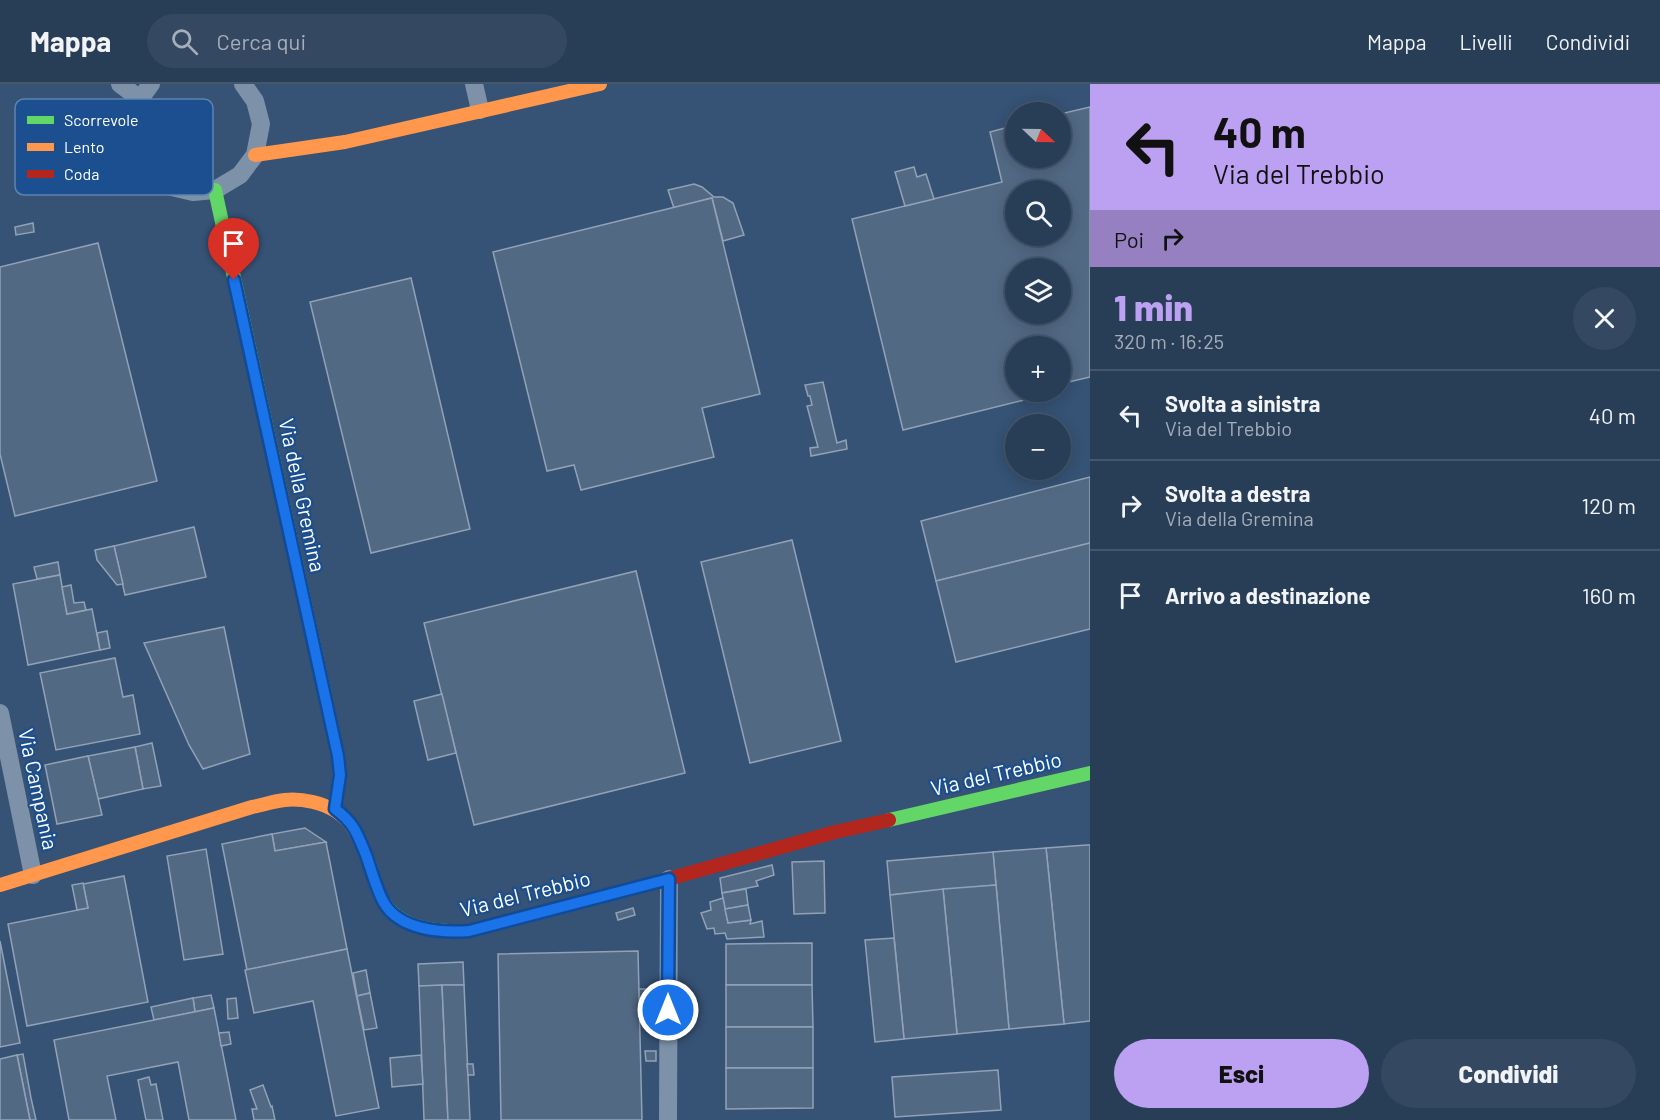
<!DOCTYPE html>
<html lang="it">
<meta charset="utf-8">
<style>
:root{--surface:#283e57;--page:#344961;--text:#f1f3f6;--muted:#a5aeba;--line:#44576d;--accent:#bca0f2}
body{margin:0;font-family:Barlow,sans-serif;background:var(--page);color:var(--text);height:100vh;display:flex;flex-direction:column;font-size:22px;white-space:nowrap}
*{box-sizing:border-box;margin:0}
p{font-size:20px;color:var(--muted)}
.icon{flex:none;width:33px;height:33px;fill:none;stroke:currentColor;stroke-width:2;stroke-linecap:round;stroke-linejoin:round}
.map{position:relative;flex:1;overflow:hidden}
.side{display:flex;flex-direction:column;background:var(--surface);width:570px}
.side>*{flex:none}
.guide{background:#bca0f2;color:#111;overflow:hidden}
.needle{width:39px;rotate:112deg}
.fabs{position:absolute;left:1005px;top:18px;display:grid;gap:12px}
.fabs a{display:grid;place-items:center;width:66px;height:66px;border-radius:50%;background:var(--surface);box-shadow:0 3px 15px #0003,0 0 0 2px var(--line);font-size:30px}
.pin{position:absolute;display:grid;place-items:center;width:51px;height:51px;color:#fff;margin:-62px -26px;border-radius:50% 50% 50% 0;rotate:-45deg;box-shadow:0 0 6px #0007}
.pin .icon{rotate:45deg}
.me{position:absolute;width:66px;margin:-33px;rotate:0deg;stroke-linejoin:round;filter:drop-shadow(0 0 4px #0008)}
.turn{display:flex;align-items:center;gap:21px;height:126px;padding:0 24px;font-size:27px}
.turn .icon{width:78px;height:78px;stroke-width:2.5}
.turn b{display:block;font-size:42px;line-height:51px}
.then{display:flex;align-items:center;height:57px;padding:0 24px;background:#0003;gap:12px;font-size:22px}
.round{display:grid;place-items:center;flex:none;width:63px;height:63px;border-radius:32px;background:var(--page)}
.headline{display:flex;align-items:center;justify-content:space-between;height:102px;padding:0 24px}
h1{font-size:36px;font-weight:800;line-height:45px;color:var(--accent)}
.primary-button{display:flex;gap:12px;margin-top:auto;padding:12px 24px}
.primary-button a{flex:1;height:69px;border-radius:36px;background:var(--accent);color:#111;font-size:24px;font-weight:800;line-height:69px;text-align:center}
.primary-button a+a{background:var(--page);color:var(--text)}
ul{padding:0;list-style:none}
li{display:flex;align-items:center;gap:18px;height:90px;padding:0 24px;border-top:2px solid var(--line)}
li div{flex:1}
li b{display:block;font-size:22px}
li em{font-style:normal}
header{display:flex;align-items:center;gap:36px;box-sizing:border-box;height:84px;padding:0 30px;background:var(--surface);border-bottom:2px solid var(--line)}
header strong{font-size:28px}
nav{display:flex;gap:33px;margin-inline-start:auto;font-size:21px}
.search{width:420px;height:54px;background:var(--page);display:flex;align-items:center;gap:15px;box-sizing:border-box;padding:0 21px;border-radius:33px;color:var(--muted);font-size:22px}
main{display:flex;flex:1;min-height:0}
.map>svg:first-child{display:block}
</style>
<header>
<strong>Mappa</strong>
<div class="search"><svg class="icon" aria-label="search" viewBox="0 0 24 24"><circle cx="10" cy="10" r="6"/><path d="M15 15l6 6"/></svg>Cerca qui</div>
<nav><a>Mappa</a><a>Livelli</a><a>Condividi</a></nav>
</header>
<main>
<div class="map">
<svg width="1090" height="1036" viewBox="0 0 1090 1036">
<rect width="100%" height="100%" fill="#365274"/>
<g fill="#526984" stroke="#92a2b6" stroke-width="1.5" fill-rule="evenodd">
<path d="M1090,23V293L1060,300V262H1016V308H1056L903,346L852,135L1002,98L990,48L1016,41V74H1060V30ZM1016,106H1060V152H1016ZM1016,184H1060V230H1016Z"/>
<polygon points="914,83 917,93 926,90 934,115 905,122 895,88"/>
<polygon points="694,100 702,103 714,113 723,113 733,119 744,151 723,157 712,114 674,124 668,106"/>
<polygon points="712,114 760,310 702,324 714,373 581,406 574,381 547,387 493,168"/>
<polygon points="33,139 34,148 16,151 15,143"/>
<polygon points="98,159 157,397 15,432 0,370 0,183"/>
<polygon points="411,194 470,445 371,469 310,218"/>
<polygon points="823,298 837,359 846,356 847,365 811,372 810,364 818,363 807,322 812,321 810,312 808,312 805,301"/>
<polygon points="1090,393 1090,459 936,497 921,437"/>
<polygon points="194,443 206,493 125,511 114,462"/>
<polygon points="792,456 841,657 750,679 701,478"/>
<polygon points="1090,459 1090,545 956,578 936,497"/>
<polygon points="114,462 123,500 117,501 97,476 95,466"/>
<polygon points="58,478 60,491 37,495 34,483"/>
<polygon points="636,487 685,689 474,741 424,539"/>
<polygon points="60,491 67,530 92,525 100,566 28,581 13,500"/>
<polygon points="71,501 74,519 84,518 86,526 67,530 62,503"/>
<polygon points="224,543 250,670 203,685 189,661 144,559"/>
<polygon points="107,547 110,564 100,566 97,549"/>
<polygon points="115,574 123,613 133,611 140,650 56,666 40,589"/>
<polygon points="442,610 456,669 428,676 414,617"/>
<polygon points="152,659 161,702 143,705 135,663"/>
<polygon points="135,663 143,705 98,715 88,672"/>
<polygon points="88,672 102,731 57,740 45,681"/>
<polygon points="305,744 326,758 275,767 272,750"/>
<polygon points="272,750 275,767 326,758 347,865 247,886 222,760"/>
<polygon points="1087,761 1090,761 1090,937 1064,940 1046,764"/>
<polygon points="1046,764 1064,940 1009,945 993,768"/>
<polygon points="206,765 223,870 184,876 167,772"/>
<polygon points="993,768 996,801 890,811 887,777"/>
<polygon points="824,777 825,829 794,830 792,778"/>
<polygon points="772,781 774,791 756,797 758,802 722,809 720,794"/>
<polygon points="124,792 148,918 27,942 8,840 88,824 83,800"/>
<polygon points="83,799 88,824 77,826 72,801"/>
<polygon points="996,801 1009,945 957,950 943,805"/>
<polygon points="746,805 748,821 725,825 722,809"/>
<polygon points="943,805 957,950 904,955 890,811"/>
<polygon points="723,814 728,839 751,836 750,840 762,837 764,853 727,855 725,849 715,850 714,844 707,845 701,829 711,826 710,818"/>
<polygon points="748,821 751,836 728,839 725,825"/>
<polygon points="633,824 635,831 618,836 616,829"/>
<polygon points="894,854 904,955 875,958 865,856"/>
<polygon points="0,857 20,959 0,963"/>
<polygon points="812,859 812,901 726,901 726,860"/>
<polygon points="347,865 379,1024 336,1032 313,917 254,929 245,886"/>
<polygon points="638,867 642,1036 501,1036 498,870"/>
<polygon points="463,878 464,901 419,902 418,880"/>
<polygon points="366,886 370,909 357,912 353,889"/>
<polygon points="442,901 448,1036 424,1036 419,902"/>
<polygon points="442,901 464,901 470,1036 448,1036"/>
<polygon points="726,901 812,901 813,943 726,943"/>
<polygon points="639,905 645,905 645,915 649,915 649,927 640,927"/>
<polygon points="370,909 377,944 364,946 357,912"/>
<polygon points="211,911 214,924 195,928 193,914"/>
<polygon points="193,914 195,928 154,936 151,923"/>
<polygon points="236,914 238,934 228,935 227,915"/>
<polygon points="214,924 236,1036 189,1036 178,978 107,992 116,1036 69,1036 54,956"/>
<rect x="726" y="943" width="87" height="41"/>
<polygon points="229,948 231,960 221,962 219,949"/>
<polygon points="645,967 656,967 656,977 646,977"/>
<polygon points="23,970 31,1014 36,1036 30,1036 17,971"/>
<polygon points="17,971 30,1036 0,1036 0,975"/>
<polygon points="421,971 423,1000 392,1003 390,974"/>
<polygon points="467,980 473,980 474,991 468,991"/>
<polygon points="726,984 813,984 813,1024 726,1025"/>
<polygon points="998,986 1001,1026 895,1033 892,993"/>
<polygon points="149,993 151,1001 156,1000 163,1036 146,1036 138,996"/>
<polygon points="263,1001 271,1023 272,1022 275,1036 254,1036 252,1025 257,1025 250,1006"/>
</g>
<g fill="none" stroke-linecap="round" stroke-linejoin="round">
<g stroke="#7d92a8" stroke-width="18">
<polyline points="120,0 140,15"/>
<polyline points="151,0 140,15 133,42 140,74 153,91 172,103 193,108 215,106 240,91 255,71 261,40 255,17 243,0"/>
<polyline points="474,0 480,26"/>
<polyline points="0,629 33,791"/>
<polyline points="668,1036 669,795"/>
</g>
<g stroke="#63d668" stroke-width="14">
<polyline points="215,106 307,529"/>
<polyline points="889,736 1090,689"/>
<path d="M370,782C374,794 377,807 383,817C401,846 438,848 469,847L654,799"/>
</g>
<g stroke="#ff974d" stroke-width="14">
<polyline points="255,71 345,58 600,0"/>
<polyline points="307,529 338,672 340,691 335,725"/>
<path d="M0,801L252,723C263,721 274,717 285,716C294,715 304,716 313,718C350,727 358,749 370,782"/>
</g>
<polyline stroke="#b3261e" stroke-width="14" points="654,799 835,748 889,736"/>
</g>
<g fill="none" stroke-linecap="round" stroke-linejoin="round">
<g stroke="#114b97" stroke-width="15">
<path id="route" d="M234,196L338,672L340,691L335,725C354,739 357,749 366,771C371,785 377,807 384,819C400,846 441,849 469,847L669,795L668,926"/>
</g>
<use href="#route" stroke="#1a73e8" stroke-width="10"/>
</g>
<g text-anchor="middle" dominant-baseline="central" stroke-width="4.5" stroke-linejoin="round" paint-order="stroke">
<g font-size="21" fill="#fff" stroke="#1b4f8f">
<text transform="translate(303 411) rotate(78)">Via della Gremina</text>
<text transform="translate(996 689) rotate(-13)">Via del Trebbio</text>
<text transform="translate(39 705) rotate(78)">Via Campania</text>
<text transform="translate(525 809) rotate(-14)">Via del Trebbio</text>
</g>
</g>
<rect x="15" y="15" width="198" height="96" rx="9" fill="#1b4f8f" stroke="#5f84b1" stroke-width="1.5"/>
<rect x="27" y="32" width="27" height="8" fill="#63d668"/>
<rect x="27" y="59" width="27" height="8" fill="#ff974d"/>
<rect x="27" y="86" width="27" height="8" fill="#b3261e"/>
<g font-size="16" fill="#fff">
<text x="64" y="42">Scorrevole</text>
<text x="64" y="69">Lento</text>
<text x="64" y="96">Coda</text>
</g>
</svg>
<div class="fabs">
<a><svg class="needle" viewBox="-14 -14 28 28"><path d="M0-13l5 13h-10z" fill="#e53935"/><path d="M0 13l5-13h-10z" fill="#a5aeba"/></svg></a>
<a><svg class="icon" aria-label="search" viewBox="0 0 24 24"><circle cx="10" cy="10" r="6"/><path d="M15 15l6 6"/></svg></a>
<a><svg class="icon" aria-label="layers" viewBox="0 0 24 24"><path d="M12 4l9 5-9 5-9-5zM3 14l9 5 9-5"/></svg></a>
<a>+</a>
<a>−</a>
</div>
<div class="pin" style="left:234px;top:196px;background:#d93025"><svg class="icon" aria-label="arrive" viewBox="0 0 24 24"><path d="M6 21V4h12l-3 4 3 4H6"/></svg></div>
<svg class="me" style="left:668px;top:926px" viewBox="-20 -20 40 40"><circle r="17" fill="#1a73e8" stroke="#fff" stroke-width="3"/><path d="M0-11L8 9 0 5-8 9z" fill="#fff"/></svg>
</div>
<section class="side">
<div class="guide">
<div class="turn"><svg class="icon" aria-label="left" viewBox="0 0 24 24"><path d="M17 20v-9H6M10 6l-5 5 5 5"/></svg><div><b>40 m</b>Via del Trebbio</div></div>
<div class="then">Poi<svg class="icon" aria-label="right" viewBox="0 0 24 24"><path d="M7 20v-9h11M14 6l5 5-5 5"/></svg></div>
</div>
<div class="headline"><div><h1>1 min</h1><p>320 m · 16:25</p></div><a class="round"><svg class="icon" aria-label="close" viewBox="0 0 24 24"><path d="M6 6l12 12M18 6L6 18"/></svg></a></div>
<ul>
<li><svg class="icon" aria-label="left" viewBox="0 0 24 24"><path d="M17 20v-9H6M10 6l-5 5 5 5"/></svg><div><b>Svolta a sinistra</b><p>Via del Trebbio</p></div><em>40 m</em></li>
<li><svg class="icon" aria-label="right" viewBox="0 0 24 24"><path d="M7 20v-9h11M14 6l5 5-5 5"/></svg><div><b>Svolta a destra</b><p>Via della Gremina</p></div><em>120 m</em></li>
<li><svg class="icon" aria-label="arrive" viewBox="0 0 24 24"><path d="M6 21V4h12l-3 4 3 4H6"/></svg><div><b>Arrivo a destinazione</b></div><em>160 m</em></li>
</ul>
<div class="primary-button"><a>Esci</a><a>Condividi</a></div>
</section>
</main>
